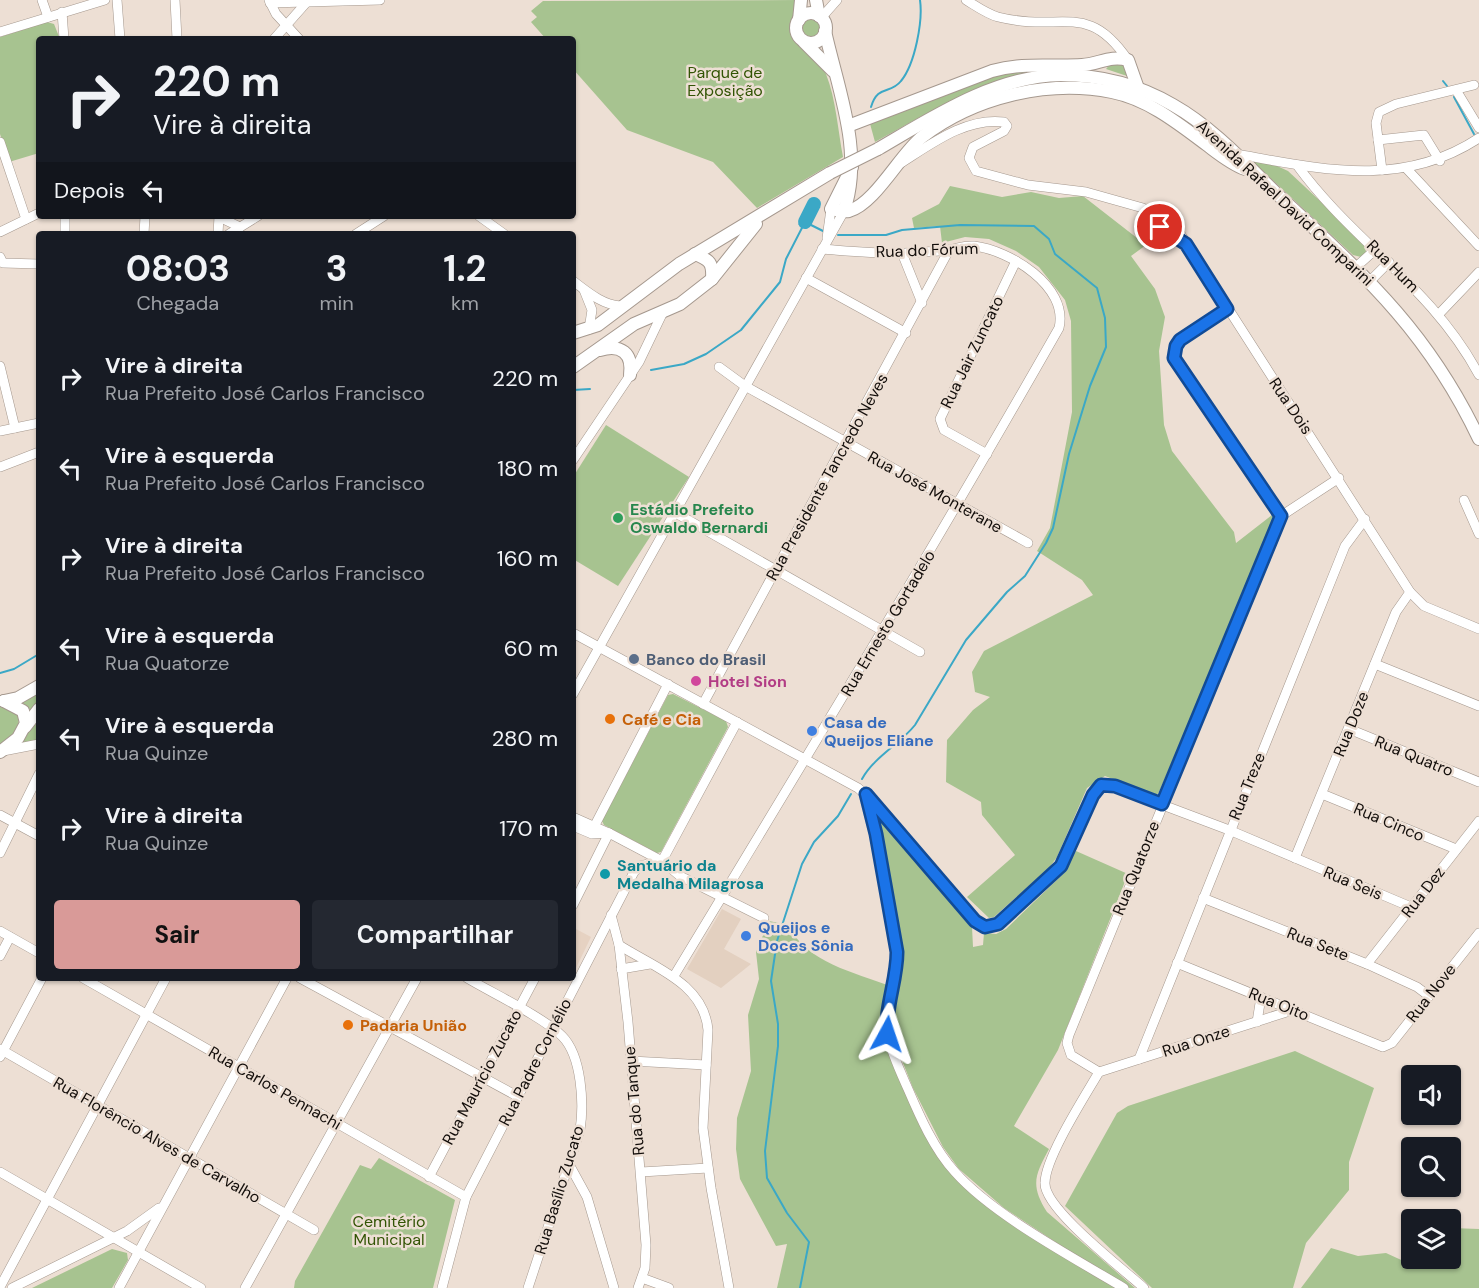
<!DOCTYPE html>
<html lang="pt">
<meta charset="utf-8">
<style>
:root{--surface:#171b24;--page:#242831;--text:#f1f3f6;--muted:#9ea1a6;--accent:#d99a98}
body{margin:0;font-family:"DM Sans",sans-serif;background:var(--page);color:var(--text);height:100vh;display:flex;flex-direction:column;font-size:22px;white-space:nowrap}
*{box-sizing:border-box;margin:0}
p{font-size:20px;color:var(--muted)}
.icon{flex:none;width:33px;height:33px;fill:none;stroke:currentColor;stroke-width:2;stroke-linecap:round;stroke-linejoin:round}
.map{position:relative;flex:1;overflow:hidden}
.details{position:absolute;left:36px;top:231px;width:540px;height:750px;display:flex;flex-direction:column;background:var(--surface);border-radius:6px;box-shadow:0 2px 4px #0004}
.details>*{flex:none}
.guide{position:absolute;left:36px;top:36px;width:540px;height:183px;border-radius:6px;box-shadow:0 2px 4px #0004;background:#171b24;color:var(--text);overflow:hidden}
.controls{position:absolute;left:1401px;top:1065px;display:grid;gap:12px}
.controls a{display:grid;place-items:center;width:60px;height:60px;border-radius:6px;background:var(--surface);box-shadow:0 2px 4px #0004;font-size:30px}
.pin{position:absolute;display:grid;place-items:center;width:51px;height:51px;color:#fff;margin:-26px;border:3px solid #fff;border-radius:50%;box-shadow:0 2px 6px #0007}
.me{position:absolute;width:66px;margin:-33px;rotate:5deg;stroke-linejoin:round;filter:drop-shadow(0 0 4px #0008)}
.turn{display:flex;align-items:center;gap:21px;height:126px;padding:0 18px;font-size:27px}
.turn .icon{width:78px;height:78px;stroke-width:2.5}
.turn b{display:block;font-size:42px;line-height:51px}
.then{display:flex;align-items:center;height:57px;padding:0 18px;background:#0003;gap:12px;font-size:22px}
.eta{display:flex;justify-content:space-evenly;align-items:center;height:102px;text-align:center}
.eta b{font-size:36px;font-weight:700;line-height:42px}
.primary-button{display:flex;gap:12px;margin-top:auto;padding:12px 18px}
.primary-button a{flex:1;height:69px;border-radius:6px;background:var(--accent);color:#111;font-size:24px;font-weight:700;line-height:69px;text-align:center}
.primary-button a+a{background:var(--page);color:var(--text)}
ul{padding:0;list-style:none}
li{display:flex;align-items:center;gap:18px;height:90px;padding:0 18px}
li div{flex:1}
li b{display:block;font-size:22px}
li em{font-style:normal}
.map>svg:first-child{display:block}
</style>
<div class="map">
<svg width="1479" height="1288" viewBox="0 0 1479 1288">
<rect width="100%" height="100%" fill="#eddfd4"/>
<polygon fill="#e6d2c2" points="576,929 591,937 576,968 573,966 573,935"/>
<polygon fill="#e3d0c0" points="722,909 741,919 724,949 751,964 721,988 687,969"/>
<g fill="#a7c390">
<path d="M798,0C779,58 811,38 826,74C836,99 838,131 843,157L757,208L713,162L627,130L573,69V39H546L531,22L537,17L531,11L543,1Z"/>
<circle cx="810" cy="28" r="10"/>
<polygon points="47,22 54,24 60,39 39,39 39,153 9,162 0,134 0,37"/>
<polygon points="1112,62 1122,62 1130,77 1106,69"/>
<path d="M1058,67C985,79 938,107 875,142L869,120L991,74Z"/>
<polygon points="1251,160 1275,165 1288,171 1364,242 1366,252 1361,257 1353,255"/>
<polygon points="950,186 1002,197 1031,192 1059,198 1083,196 1146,245 1131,256 1155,289 1165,317 1159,351 1164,425 1172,451 1234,532 1236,543 1272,515 1275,521 1159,792 1156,796 1105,776 1087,788 1057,857 1049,868 994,917 989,918 967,897 1015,855 982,815 981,802 946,782 947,740 973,710 990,697 975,692 972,672 984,651 1093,595 1082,580 1037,551 1050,528 1072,412 1071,321 1065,300 1039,267 1016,251 989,239 965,237 942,243 940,226 914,228 912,218 939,204"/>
<polygon points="606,425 689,477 618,586 573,559 573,477"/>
<polygon points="39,691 39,702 32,711 20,701"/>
<polygon points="673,694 726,721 728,727 661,852 657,853 604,825 602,821 668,695"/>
<path d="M0,707L17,710C23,728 13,735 0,746Z"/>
<polygon points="33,723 39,727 39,740 14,747"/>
<path d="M874,811L972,927L973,947L983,945L984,933L996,934L1006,929L1064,873L1076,851L1128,874L1058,1050L1014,1126L1049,1149C1035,1175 1030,1185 1047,1212L1135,1288H1129L1101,1272L1004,1208L959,1169L943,1147L913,1088L897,1048L892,1024L902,972L901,940Z"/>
<path d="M769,921L788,925C807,963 854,972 890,986L883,1034L950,1171L1117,1288H777L787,1244L776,1246L740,1179L736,1149L737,1118L751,1071L748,1015L759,979L756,952Z"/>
<polygon points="1295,1051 1374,1088 1349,1162 1349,1190 1306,1243 1293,1288 1152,1288 1065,1206 1117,1113 1128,1106"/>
<polygon points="379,1158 455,1200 433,1288 294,1288 295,1281 360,1165 371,1169"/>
<polygon points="1451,1228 1479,1229 1479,1288 1301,1288 1331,1248 1358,1256 1386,1253 1410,1264 1413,1259 1450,1258"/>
<polygon points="112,1249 127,1253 128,1260 112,1288 32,1288"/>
</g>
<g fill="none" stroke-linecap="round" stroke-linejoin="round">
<g stroke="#3ba8c6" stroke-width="2">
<polyline points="1443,81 1447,86"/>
<polyline points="1454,97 1474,134"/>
<path d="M871,107C878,84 890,95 901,81C915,64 923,21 920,0"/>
<path d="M838,235H886L902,230L960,225L1034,226L1049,239L1055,254L1097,288L1105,318L1106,347L1090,386L1069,454L1053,528L1046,543L1025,576L1007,592L966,640L915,725C900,744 874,757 862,779"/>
<polyline points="651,370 684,364 706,354 741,330 780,282 786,259 805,222 825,232"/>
<polyline points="573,390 590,389"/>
<polyline points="0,673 14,669 39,654"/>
<polyline points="800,1288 809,1242 787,1213 767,1178 765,1151 778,1046 778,1024 771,981 777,941 802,864 814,842 838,816 851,794"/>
</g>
<polyline stroke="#3ba8c6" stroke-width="14" points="805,222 814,204"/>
<g stroke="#a5988e" stroke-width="10">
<g id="minor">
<polyline points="42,0 48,17"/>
<polyline points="117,0 120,39"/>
<polyline points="175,0 177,39"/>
<polyline points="269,0 276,14 299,39"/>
<path d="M966,0C976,6 987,14 998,17C1063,33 1087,0 1128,60"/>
<polyline points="270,3 380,0"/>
<polyline points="62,12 64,39"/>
<polyline points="821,18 837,0"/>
<polyline points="0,32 105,0"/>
<polyline points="274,39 306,3"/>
<polyline points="1456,90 1479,128"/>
<polyline points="1378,140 1424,135 1440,161"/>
<polyline points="0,142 26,219"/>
<path d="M1236,154C1321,169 1402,189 1479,138"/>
<path d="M901,163C931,144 966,117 1004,122L1007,126L1004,131L973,147L969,158L976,171L1028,185L1086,192L1143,208L1160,227L1184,243"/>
<path d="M1297,165C1352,241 1432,287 1479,375"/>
<polyline points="1406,168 1479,246"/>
<polyline points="1382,170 1376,123 1379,112 1396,104 1474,85"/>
<polyline points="65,216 65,234"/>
<polyline points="479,216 504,234"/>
<polyline points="219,217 240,227"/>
<polyline points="1172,221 1410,592 1424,606 1479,629"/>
<polyline points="0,232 39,213"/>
<polyline points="144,234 145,216"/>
<polyline points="218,234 219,216"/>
<polyline points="229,234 258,216"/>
<polyline points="356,234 384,216"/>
<polyline points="827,238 831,209"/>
<polyline points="902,253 922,303"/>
<polyline points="0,257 3,263 39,264"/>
<polyline points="1356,267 1376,249"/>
<polyline points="806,278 906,333"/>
<path d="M573,281C588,292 601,304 620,306"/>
<polyline points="1370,281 1389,262"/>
<polyline points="584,290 592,310 589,329"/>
<polyline points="1227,308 1180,340 1176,346 1175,358 1281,516"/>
<polyline points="1439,314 1479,272"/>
<polyline points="0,366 15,428"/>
<polyline points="719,367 745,386 1028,543"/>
<polyline points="0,431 39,423"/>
<polyline points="987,454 944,430 940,419 1016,261"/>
<polyline points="573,460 639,362 663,312"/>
<polyline points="0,467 39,452"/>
<polyline points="1464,500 1479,534"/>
<polyline points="674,512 920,652"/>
<polyline points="573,633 858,788 873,801 975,921 985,927 998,924 1056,871 1068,853 1093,795 1097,788 1107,784 1229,830 1411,907"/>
<polyline points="1375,664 1479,706"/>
<polyline points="573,694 844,211"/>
<polyline points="703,704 949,250"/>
<polyline points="1349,729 1479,782"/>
<polyline points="3,751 39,744"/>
<path d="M866,794L876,834L897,952C897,978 883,1010 887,1033C891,1052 900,1071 908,1089C920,1117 934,1149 955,1172C993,1215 1074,1258 1124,1288"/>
<polyline points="1322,794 1456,849"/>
<polyline points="0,815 39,836"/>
<polyline points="573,817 609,833 662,861 680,876 764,918"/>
<polyline points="595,825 668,684"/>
<polyline points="573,826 592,834 609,833"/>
<polyline points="0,853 39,774"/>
<polyline points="1295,858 1396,612 1410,592"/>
<polyline points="662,861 737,722"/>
<polyline points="1203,898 1367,964 1417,987 1429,996"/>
<polyline points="573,905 609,833"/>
<polyline points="611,915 619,945 628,1022 646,1245 645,1268 638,1288"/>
<polyline points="0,931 39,953"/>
<path d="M619,945C653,967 704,983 708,1030L703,1128L711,1188L729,1288"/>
<polyline points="0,956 10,937"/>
<polyline points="1177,963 1383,1047 1392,1043 1479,933"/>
<polyline points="1367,964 1479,821"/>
<polyline points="621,969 650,964"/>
<path d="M674,976C804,761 935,546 1059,328C1069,286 1009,250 974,246C964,245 956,249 947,250C933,252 919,252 905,253C878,254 849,251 822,249"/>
<polyline points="83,978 466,1197"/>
<polyline points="300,978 517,1096"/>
<path d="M467,978C492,993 543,1017 562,1036C582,1056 584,1104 580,1130L528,1288"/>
<polyline points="1257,1022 1261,997"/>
<polyline points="0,1049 314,1230"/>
<polyline points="0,1057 42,978"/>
<polyline points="1139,1059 1345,546 1365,519"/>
<polyline points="631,1061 706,1065"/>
<polyline points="1099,1072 1071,1055 1067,1043 1069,1035 1281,516 1339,478"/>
<path d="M1099,1072C1085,1096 1045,1158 1045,1183C1044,1209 1123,1269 1144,1288"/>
<polyline points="1099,1072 1293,1010"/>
<polyline points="570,1166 587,1197 614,1288"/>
<polyline points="0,1172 201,1288"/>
<polyline points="641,1172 708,1168"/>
<polyline points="429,1177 535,978"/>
<polyline points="642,1278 669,1288"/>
<polyline points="0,1287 166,978"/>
<polyline points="12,1288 127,1231 159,1208"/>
<polyline points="119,1288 287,978"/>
<polyline points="245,1288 417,978"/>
<polyline points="442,1288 466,1197 634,872 640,866 662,861"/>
</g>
</g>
<g stroke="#a5988e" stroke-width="14">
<g id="major">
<polyline points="816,0 819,16"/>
<circle cx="811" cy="28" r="15"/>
<polyline points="799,20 801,0"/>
<path d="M825,31C838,90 864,152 844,211"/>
<polyline points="804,42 833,71"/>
<path d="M848,126L992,71C1023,62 1051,67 1082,65C1099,64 1110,55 1128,60L1140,94"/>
<path d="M878,149C933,117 995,76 1061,75C1101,75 1139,85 1173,105C1212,127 1244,162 1276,193C1362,273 1427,329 1479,439"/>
<path d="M852,167L831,209C836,210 843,212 849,211C875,204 901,153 922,137C974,97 1048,79 1112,92C1148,99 1179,124 1207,145C1219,154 1231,164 1245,169"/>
<path d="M695,254C710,260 713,263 712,279"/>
<polyline points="573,333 598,325 679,264 830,173"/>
<path d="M600,350C621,344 633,353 630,375"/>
<polyline points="573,367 634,324 680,304 712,279 756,224"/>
<polyline points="4,701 18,698 39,686"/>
<polyline points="25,727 39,709"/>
<polyline points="0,752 18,738 26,723 23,711 4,701"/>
</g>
</g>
<use href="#minor" stroke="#fff" stroke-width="9"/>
<use href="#major" stroke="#fff" stroke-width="12"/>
<g stroke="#a5988e" stroke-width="14" stroke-linecap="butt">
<polyline id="major-bridge" points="830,173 878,149"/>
</g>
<use href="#major-bridge" stroke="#fff" stroke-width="12"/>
</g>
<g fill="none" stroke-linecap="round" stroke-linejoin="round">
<g stroke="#114b97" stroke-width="15">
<path id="route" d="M887,1034C885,1007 897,980 897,952L876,834L866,794L975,921L985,927L998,924L1061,866L1093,795L1101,785L1115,786L1162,804L1281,516L1174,358L1176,346L1180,340L1227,309L1186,244L1160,227"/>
</g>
<use href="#route" stroke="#1a73e8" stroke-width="10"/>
</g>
<circle fill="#2e9e5b" stroke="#eddfd4" stroke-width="2" cx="618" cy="518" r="6"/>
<circle fill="#5c6f8a" stroke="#eddfd4" stroke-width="2" cx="634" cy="659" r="6"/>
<circle fill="#d1479c" stroke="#eddfd4" stroke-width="2" cx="696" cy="681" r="6"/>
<g fill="#e8710a" stroke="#eddfd4" stroke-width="2">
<circle cx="610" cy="719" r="6"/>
<circle cx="348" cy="1025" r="6"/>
</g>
<g fill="#3f7fe0" stroke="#eddfd4" stroke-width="2">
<circle cx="812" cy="731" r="6"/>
<circle cx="746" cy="936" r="6"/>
</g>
<circle fill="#0f9aa8" stroke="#eddfd4" stroke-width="2" cx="605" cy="874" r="6"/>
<g text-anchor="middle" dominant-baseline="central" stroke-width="5" stroke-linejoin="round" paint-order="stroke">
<g font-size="16" fill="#325404" stroke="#eddfd4">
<text x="725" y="72">Parque de<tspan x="725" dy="18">Exposição</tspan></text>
<text x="389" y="1221">Cemitério<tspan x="389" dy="18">Municipal</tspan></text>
</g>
<g font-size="16" fill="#120d0a" stroke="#eddfd4">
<text transform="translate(1285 203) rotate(43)">Avenida Rafael David Comparini</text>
<text transform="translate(927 250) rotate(-2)">Rua do Fórum</text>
<text transform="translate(1393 266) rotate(45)">Rua Hum</text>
<text transform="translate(972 352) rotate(-64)">Rua Jair Zuncato</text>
<text transform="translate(1291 406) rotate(56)">Rua Dois</text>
<text transform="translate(827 477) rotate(-61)">Rua Presidente Tancredo Neves</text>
<text transform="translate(935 492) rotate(29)">Rua José Monterane</text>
<text transform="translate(888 623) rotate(-59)">Rua Ernesto Gortadelo</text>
<text transform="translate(1351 724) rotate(-68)">Rua Doze</text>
<text transform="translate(1414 756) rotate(22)">Rua Quatro</text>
<text transform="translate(1247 786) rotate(-68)">Rua Treze</text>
<text transform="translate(1389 822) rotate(23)">Rua Cinco</text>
<text transform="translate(1136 868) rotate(-68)">Rua Quatorze</text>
<text transform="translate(1353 883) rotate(23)">Rua Seis</text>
<text transform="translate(1423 892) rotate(-52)">Rua Dez</text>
<text transform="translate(1318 944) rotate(22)">Rua Sete</text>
<text transform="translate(1431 993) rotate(-52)">Rua Nove</text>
<text transform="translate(1279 1004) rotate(22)">Rua Oito</text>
<text transform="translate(1196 1041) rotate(-18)">Rua Onze</text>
<text transform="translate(535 1062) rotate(-63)">Rua Padre Cornélio</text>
<text transform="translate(482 1077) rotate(-62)">Rua Maurício Zucato</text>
<text transform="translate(275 1088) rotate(30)">Rua Carlos Pennachi</text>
<text transform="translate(634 1101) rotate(-95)">Rua do Tanque</text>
<text transform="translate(157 1140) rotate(30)">Rua Florêncio Alves de Carvalho</text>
<text transform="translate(559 1190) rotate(-73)">Rua Basílio Zucato</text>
</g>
<g font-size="16" font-weight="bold" fill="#27864d" stroke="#eddfd4" text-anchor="start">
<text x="630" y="509">Estádio Prefeito<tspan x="630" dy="18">Oswaldo Bernardi</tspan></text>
</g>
<g font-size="16" font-weight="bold" fill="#4e5e75" stroke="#eddfd4" text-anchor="start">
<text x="646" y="659">Banco do Brasil</text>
</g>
<g font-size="16" font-weight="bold" fill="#b23c85" stroke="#eddfd4" text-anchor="start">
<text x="708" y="681">Hotel Sion</text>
</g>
<g font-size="16" font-weight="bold" fill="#c56008" stroke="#eddfd4" text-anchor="start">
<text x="622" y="719">Café e Cia</text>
<text x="360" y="1025">Padaria União</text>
</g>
<g font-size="16" font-weight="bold" fill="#366cbe" stroke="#eddfd4" text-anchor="start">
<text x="824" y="722">Casa de<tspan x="824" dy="18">Queijos Eliane</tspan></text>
<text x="758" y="927">Queijos e<tspan x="758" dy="18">Doces Sônia</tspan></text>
</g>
<g font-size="16" font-weight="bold" fill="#0d838f" stroke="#eddfd4" text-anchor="start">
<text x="617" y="865">Santuário da<tspan x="617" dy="18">Medalha Milagrosa</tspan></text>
</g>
</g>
</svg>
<div class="controls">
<a><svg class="icon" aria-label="sound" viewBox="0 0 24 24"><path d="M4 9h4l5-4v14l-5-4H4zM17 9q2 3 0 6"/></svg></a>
<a><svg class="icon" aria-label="search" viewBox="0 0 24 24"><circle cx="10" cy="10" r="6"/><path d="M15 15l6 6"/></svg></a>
<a><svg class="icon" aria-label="layers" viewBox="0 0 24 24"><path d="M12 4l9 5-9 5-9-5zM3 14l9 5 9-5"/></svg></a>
</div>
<div class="pin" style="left:1160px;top:227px;background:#d93025"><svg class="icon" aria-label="arrive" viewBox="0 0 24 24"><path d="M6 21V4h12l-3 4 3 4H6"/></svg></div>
<svg class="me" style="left:887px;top:1034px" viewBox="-20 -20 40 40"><path d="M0-17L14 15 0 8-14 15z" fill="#1a73e8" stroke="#fff" stroke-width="4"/></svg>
<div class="guide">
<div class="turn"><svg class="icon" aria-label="right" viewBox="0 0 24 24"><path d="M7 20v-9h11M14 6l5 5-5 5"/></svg><div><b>220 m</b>Vire à direita</div></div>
<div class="then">Depois<svg class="icon" aria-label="left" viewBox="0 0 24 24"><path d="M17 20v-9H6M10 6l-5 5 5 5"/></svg></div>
</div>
<section class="details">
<div class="eta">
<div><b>08:03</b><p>Chegada</p></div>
<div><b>3</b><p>min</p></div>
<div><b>1.2</b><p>km</p></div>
</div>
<ul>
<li><svg class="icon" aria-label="right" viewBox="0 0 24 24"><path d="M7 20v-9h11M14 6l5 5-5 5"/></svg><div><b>Vire à direita</b><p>Rua Prefeito José Carlos Francisco</p></div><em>220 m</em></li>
<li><svg class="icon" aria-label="left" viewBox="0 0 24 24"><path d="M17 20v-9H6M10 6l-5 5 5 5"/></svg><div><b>Vire à esquerda</b><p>Rua Prefeito José Carlos Francisco</p></div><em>180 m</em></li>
<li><svg class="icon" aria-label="right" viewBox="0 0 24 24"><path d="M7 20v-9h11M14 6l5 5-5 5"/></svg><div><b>Vire à direita</b><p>Rua Prefeito José Carlos Francisco</p></div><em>160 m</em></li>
<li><svg class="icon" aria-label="left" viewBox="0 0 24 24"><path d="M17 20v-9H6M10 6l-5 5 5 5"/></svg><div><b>Vire à esquerda</b><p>Rua Quatorze</p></div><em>60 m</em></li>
<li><svg class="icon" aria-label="left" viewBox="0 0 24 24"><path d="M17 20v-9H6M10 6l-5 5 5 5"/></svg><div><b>Vire à esquerda</b><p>Rua Quinze</p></div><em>280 m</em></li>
<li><svg class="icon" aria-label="right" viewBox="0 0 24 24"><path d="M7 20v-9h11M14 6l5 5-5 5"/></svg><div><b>Vire à direita</b><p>Rua Quinze</p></div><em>170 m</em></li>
</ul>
<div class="primary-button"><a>Sair</a><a>Compartilhar</a></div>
</section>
</div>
